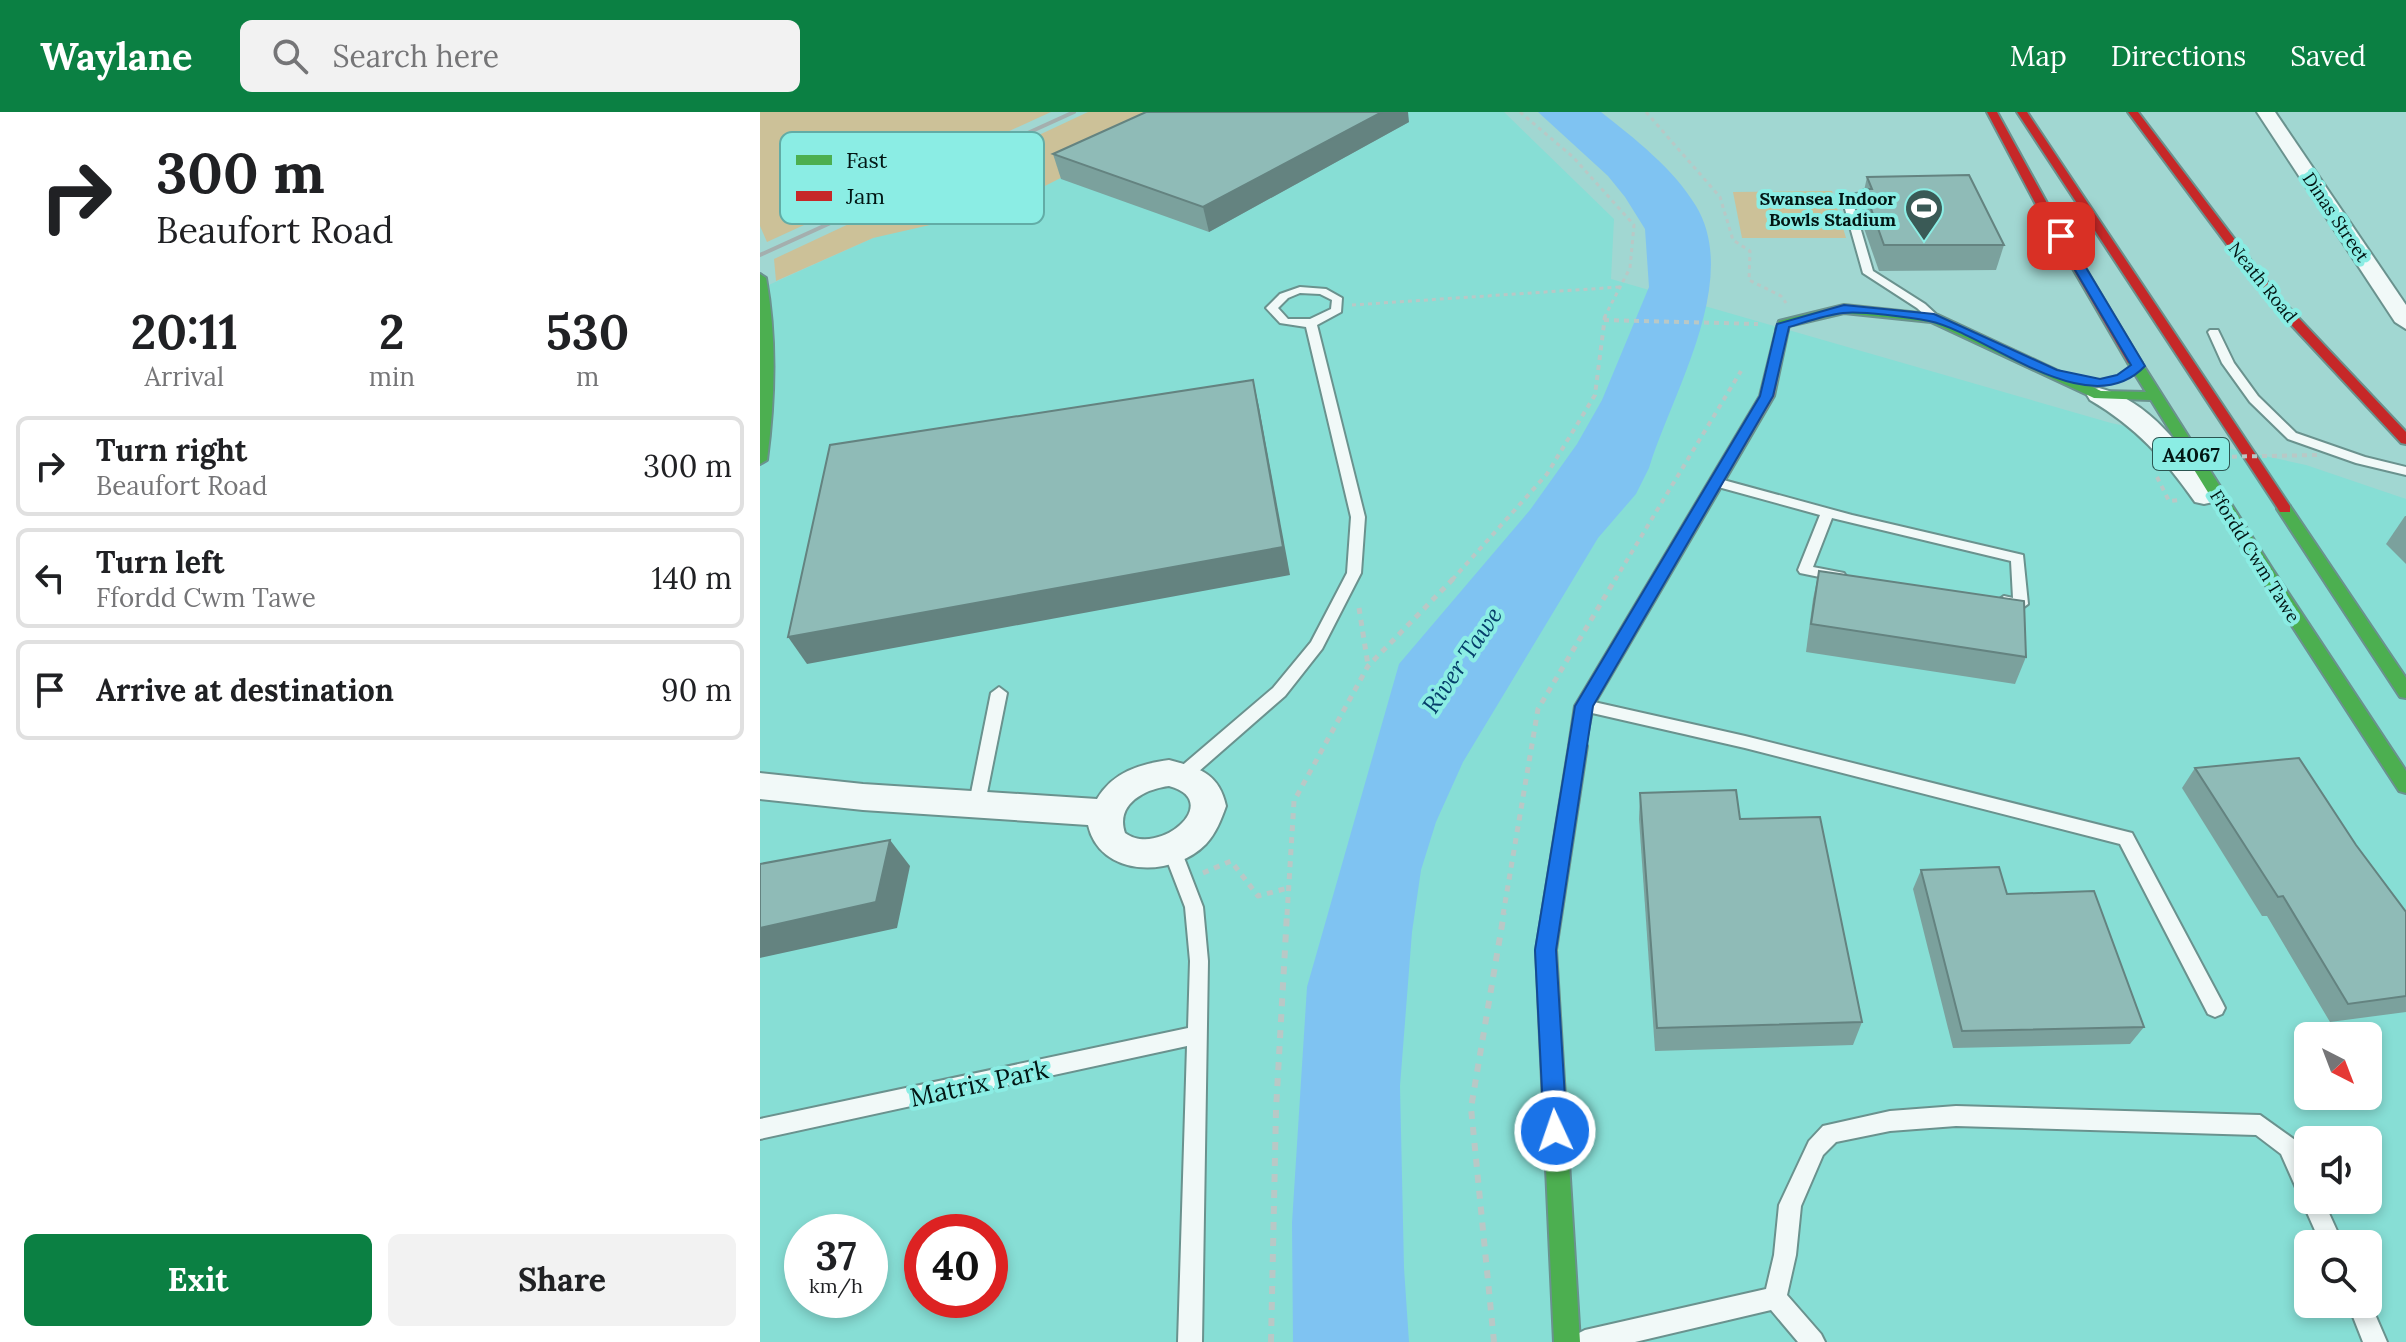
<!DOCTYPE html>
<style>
:root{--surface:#fff;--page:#f2f2f2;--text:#202124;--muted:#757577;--line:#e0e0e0;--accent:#0b8043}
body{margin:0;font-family:Lora,serif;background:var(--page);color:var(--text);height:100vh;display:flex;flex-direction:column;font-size:30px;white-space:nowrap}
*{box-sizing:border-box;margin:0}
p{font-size:26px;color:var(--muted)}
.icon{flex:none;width:44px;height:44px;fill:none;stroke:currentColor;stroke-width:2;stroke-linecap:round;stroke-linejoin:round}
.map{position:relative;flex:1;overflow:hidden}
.drawer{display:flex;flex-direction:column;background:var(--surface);width:760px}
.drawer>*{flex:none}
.hud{background:#fff;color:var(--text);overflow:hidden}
.needle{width:52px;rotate:138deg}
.tools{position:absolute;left:1534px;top:910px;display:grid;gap:16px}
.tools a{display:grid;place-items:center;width:88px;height:88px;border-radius:12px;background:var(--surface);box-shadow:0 4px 12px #0003;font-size:40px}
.speed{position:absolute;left:24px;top:1102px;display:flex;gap:16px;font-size:40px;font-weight:700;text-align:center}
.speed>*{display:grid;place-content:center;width:104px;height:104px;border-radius:50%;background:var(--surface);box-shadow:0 4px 12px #0003;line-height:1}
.speed small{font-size:20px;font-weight:400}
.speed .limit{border:12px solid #d22;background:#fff;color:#111}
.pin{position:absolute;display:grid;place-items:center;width:68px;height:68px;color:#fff;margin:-34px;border-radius:16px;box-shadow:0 4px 12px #0006}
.me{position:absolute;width:88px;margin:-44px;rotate:357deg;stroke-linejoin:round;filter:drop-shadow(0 0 6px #0008)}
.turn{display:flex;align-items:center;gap:28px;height:168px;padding:0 24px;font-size:36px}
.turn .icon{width:104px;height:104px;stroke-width:2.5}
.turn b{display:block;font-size:56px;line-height:68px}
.eta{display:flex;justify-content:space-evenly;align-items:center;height:136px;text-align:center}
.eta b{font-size:48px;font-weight:800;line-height:56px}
.action{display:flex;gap:16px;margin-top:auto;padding:16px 24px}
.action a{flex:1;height:92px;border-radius:12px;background:var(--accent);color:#fff;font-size:32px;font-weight:800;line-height:92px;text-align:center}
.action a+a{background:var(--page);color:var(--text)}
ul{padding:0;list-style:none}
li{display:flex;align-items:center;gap:24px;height:100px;margin:0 16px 12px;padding:0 8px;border:4px solid var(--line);border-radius:12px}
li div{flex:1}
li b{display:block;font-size:30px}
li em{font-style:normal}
header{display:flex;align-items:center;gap:48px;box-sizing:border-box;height:112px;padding:0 40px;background:var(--accent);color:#fff}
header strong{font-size:38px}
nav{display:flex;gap:44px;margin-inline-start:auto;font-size:28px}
.search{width:560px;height:72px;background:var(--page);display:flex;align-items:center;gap:20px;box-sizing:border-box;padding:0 28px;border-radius:12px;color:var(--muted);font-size:30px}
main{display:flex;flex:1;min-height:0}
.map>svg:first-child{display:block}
</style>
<header>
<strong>Waylane</strong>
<div class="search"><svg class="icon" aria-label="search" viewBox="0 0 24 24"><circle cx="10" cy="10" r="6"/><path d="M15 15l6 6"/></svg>Search here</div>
<nav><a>Map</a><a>Directions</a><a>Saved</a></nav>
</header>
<main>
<section class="drawer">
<div class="hud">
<div class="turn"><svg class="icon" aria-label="right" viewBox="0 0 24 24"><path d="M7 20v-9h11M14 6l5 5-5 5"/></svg><div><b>300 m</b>Beaufort Road</div></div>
</div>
<div class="eta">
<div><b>20:11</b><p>Arrival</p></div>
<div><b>2</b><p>min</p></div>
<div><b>530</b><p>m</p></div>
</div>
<ul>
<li><svg class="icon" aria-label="right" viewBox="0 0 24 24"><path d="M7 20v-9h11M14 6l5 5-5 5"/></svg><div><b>Turn right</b><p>Beaufort Road</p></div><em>300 m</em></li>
<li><svg class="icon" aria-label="left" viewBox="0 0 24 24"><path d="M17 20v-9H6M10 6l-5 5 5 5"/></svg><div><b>Turn left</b><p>Ffordd Cwm Tawe</p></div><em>140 m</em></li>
<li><svg class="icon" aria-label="arrive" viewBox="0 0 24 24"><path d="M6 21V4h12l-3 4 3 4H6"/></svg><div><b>Arrive at destination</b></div><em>90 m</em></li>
</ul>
<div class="action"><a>Exit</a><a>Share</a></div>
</section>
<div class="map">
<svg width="1646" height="1230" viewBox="0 0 1646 1230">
<rect width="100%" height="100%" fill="#a1d7d2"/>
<path fill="#87ded5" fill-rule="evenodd" d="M427,0H744L854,107L851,167L1351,311L1546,353L1646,387V1230H0V177L113,126ZM1548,924H1608V984H1548ZM1548,1028H1608V1088H1548ZM42,1120H110V1188H42ZM162,1120H230V1188H162ZM1548,1132H1608V1192H1548Z"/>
<g fill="#ccc198">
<polygon points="0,0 291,0 7,130 0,114"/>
<polygon points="328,0 430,0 240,97 113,126 16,169 14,147"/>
<polygon points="1072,79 1086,126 982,126 973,80"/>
</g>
<path fill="#7fc3f2" d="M778,0H841C874,26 914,57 936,94C981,169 912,281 889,356L876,382L838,426L703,650L676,710L661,758L652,820L640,974L644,1156L649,1230H533L532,1111L547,875L639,552L770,398L817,332L842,288L889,175L885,117L865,85L848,64Z"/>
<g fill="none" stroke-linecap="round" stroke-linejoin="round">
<g stroke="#6a928e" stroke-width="4">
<g id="lane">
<polygon points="1124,78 1129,81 1127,83 1101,87 1093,91 1113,159 1165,192 1178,204 1178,208 1170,208 1157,196 1103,161 1083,90 1096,82"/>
<path d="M540,175L566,177L582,186L581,200L557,213L605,405L601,461L562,537L525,584L430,667H418L416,662L418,657L513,576L551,530L587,461L591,405L546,215L520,211L506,196L520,182ZM540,181L560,182L572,188L571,197L550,207H528L518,196L528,186Z"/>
<polygon points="1450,218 1458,218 1474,251 1498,284 1536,321 1605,345 1646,355 1646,363 1596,351 1528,327 1490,290 1462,251 1448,220"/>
<polygon points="956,366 1092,403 1263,443 1268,492 1261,497 1239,493 1237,489 1244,484 1253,486 1251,449 1072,406 1053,455 1084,461 1086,464 1079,469 1040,461 1038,458 1060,403 951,373 951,367"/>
<polygon points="239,575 247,581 225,691 223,696 211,696 209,691 231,581"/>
<polygon points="825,588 985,624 1372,721 1462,890 1465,896 1462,902 1455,905 1448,902 1360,732 985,636 819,598 817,594"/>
<polygon points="412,731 418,733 421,738 443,795 448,849 442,1230 418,1230 427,934 0,1027 0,1007 428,916 430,849 425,795 403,738 406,733"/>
<polygon points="1196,994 1500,1003 1535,1028 1548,1054 1548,1088 1563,1088 1583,1132 1561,1132 1521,1042 1496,1023 1196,1014 1130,1019 1076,1030 1063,1043 1041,1094 1036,1143 1027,1183 1061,1222 1065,1230 1038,1230 1011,1198 875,1230 813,1230 817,1222 825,1218 1006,1177 1014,1143 1019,1093 1049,1029 1063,1014 1130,999"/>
<polygon points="1608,1186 1627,1230 1603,1230 1588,1192 1608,1192"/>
</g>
</g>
<g stroke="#6a928e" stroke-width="4">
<g id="street">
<polygon points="1497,0 1515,0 1646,193 1646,217 1635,210"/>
<path d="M1339,276C1389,288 1425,339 1453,378L1457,384L1453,390L1444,392L1435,390C1405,347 1376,315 1330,288L1327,283L1330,278Z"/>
<path d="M409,648C439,656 459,661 466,694C461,708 456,721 446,732C413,766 340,766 328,713L103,698L0,687V661L103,672L337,687C353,660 380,652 409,648ZM409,674C465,689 399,746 365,721C355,692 385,677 409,674Z"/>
</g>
</g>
<g stroke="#6a928e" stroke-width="4">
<g id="fast">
<path d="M0,162L6,166C17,227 15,287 7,348L0,352Z"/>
<polygon points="1084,193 1178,203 1341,279 1386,280 1368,251 1380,248 1513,458 1646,659 1646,681 1639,679 1501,466 1391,288 1334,286 1171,210 1084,201 1029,214 1027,221 1016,218 1019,209"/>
<polygon points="1525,392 1530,394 1646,566 1646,586 1640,585 1517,397"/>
<polygon points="818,627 824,629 827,634 796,838 820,1230 794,1230 776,838 809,634 812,629"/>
</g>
</g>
<g stroke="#6a928e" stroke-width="4">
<g id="jam">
<polygon points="1227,0 1237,0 1293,102 1382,251 1380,254 1368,251 1281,102"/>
<polygon points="1257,0 1267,0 1530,394 1530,400 1520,400"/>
<polygon points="1368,0 1378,0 1517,183 1646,320 1646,332 1641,331 1509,189"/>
<polygon points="1017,215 1028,218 1014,284 833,594 824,639 812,639 809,634 815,594 1000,284"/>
</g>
</g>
<g stroke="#b9c8c6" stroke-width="3" stroke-dasharray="4 4" stroke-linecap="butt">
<polyline points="760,0 813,45 874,113 870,156 844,206"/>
<polyline points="886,0 960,85 973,128 990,139 989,168 1021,184 1026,191"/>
<polyline points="592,193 860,175"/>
</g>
<g stroke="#b9c8c6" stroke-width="4" stroke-dasharray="5 5" stroke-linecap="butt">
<polyline points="844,208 998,212"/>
<polyline points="1397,365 1409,389 1420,388"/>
<polyline points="692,468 787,362 835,283 845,204"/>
<polyline points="855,468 981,259"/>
</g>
<g stroke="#b9c8c6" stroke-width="5" stroke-dasharray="6 6" stroke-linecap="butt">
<polyline points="599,496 608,553"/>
<polyline points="443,761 471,749 498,784 528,776"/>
<polyline points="527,803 534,689 608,554 694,466"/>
<polyline points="743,803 778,597 856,466"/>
</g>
<g stroke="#b9c8c6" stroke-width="6" stroke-dasharray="8 8" stroke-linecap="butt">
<polyline points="511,1230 516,998 527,801"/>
<polyline points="734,1230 711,996 744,801"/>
</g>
<use href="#lane" fill="#f1f9f8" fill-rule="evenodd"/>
<use href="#street" fill="#f1f9f8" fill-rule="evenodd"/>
<use href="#fast" fill="#4caf50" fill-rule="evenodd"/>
<use href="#jam" fill="#c62828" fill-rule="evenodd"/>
<polyline stroke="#a4afae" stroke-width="4" points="0,143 314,0"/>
<polyline stroke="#b9c8c6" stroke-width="4" stroke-dasharray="5 5" stroke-linecap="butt" points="1402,346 1558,343"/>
</g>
<g fill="#7ba19d">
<polygon points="649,10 449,120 301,67 293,42"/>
<polygon points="1107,65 1244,133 1236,158 1119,159 1099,102"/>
<polygon points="1645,404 1646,404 1646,452 1626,432"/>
<polygon points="1059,459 1266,545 1255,572 1046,540 1053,487"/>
<polygon points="1435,656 1596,733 1646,800 1646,900 1570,910 1507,804 1502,804 1422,676"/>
<polygon points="880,681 980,707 1102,910 1093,933 895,939 879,707"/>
<polygon points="1161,758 1247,782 1384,915 1370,932 1193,936 1153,777"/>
</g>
<g fill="#648380">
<polygon points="622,0 648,0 649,10 449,120 443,95"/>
<polygon points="493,268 499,295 530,463 47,552 28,525"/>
<polygon points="130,728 150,754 137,816 0,846 0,816"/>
</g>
<g fill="#8fbbb7" stroke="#648380" stroke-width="2">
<polygon points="386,0 622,0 443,95 293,42"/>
<polygon points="1209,63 1244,133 1124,133 1104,77 1112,77 1107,65"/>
<polygon points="493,268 523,435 28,525 70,333"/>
<polygon points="1059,459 1264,489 1266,545 1051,512"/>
<polygon points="1539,646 1596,733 1646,800 1646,884 1588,892 1523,784 1518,785 1435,656"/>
<polygon points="976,678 980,707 1060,705 1102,910 897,916 880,681"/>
<polygon points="130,728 116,790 0,816 0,752"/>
<polygon points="1239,755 1247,782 1334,779 1384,915 1202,919 1161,758"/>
</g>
<path fill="#1a73e8" stroke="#114b97" stroke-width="2" d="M1301,121L1307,124L1385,254C1328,314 1227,221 1169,209C1149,205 1102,199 1083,201C1065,203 1046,210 1029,215L1013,284L833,594L796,838L807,1019L804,1027L795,1030L787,1027L784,1019L775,838L815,594L1000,284L1017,212L1084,193L1174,202L1297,258L1340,267L1357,263L1371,253L1295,124Z"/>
<defs>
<g id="stadium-pin" transform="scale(2)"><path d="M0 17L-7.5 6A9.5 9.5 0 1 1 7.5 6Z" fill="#3a5a56" stroke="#8bede4"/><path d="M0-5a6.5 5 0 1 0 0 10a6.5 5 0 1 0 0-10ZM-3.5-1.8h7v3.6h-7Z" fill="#fff"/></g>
</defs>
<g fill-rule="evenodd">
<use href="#stadium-pin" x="1164" y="96"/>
</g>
<g text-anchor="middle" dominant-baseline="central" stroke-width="8" stroke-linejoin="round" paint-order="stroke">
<g font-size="18" font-weight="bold" fill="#021614" stroke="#8bede4" text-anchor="end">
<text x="1136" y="86">Swansea Indoor<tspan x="1136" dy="21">Bowls Stadium</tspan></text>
</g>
<g font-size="18" fill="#021614" stroke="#8bede4">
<text transform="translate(1576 105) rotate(56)">Dinas Street</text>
<text transform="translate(1503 170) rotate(51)">Neath Road</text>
<text transform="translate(1495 444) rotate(58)">Ffordd Cwm Tawe</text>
</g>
<rect fill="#8bede4" stroke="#2b5652" stroke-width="2" x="1393" y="326" width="76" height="32" rx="6"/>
<g font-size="20" font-weight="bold" fill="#021614">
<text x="1431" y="342">A4067</text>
</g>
<g font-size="24" font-style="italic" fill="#053f6a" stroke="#8bede4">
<text transform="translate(702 548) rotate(-56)">River Tawe</text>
</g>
<g font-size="26" fill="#021614" stroke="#8bede4">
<text transform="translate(219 971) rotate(-12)">Matrix Park</text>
</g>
</g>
<rect x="20" y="20" width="264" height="92" rx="12" fill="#8bede4" stroke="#62aca6" stroke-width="2"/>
<rect x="36" y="43" width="36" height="10" fill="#4caf50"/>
<rect x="36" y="79" width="36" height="10" fill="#c62828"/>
<g font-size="22" fill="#021614">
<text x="86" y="56">Fast</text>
<text x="86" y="92">Jam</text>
</g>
</svg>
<div class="tools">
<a><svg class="needle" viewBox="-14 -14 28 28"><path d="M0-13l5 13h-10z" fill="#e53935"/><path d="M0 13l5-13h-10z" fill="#757577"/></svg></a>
<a><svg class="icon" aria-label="sound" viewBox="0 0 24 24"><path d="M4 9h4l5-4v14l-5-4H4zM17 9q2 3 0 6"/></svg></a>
<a><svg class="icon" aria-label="search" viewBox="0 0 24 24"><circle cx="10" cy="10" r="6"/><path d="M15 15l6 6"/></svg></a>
</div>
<div class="speed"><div>37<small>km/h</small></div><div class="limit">40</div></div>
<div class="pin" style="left:1301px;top:124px;background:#d93025"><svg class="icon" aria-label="arrive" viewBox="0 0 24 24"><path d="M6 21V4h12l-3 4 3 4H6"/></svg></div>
<svg class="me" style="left:795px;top:1019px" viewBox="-20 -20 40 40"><circle r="17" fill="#1a73e8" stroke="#fff" stroke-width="3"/><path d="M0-11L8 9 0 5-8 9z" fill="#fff"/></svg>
</div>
</main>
